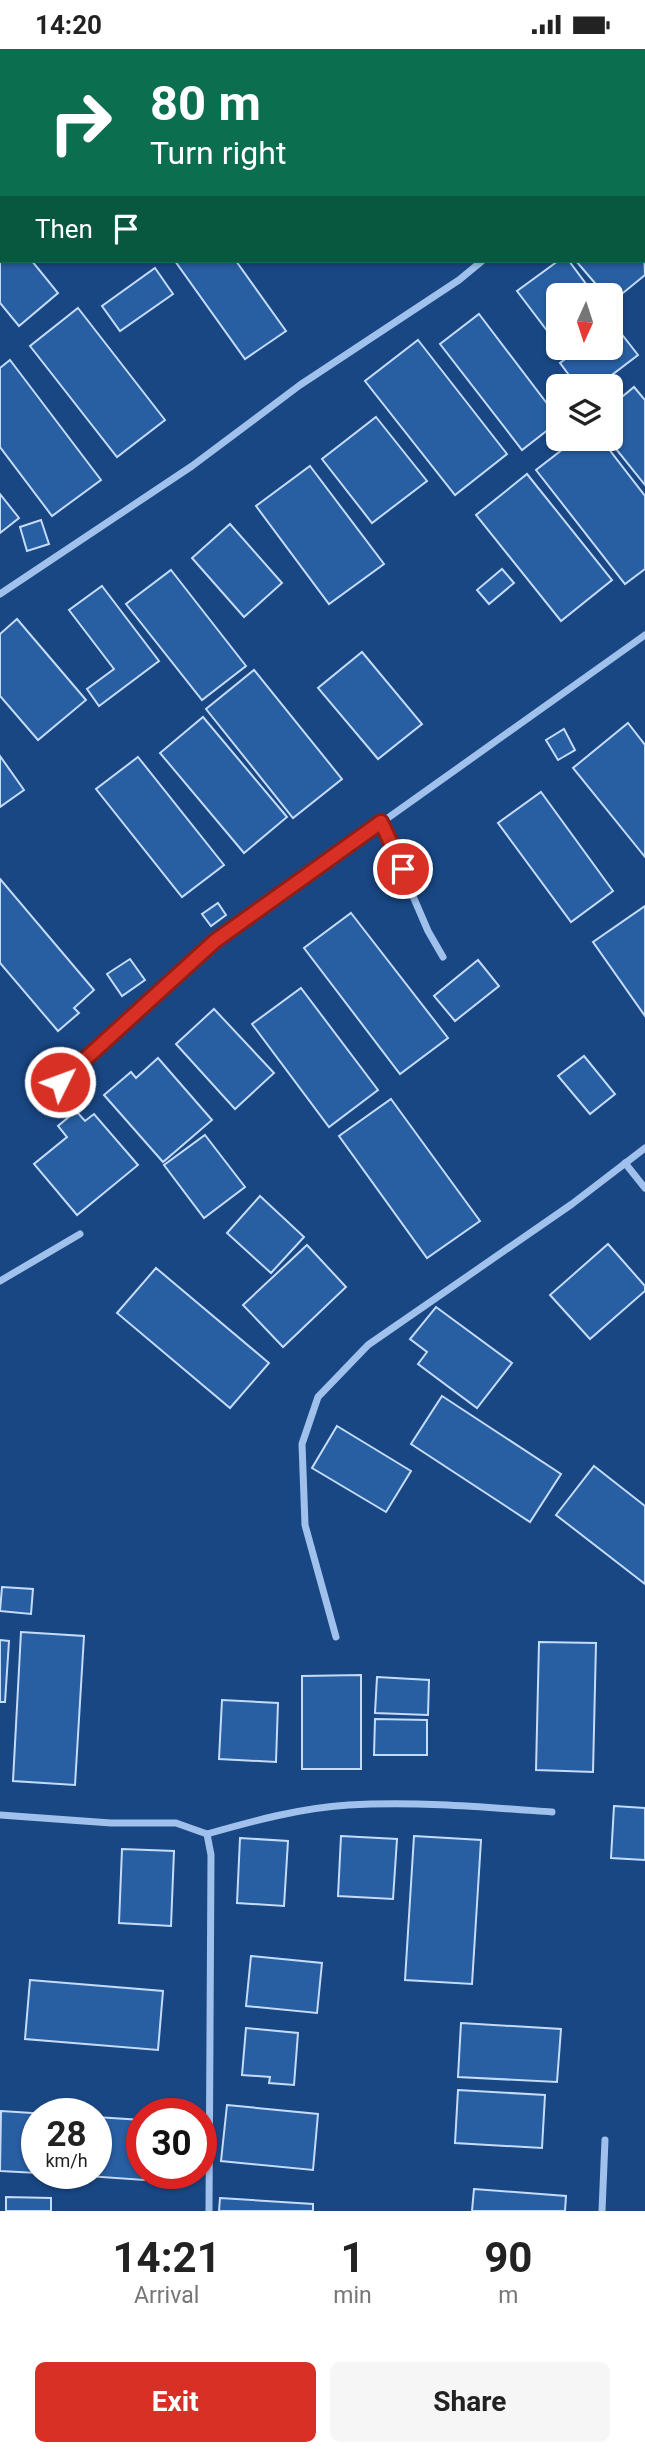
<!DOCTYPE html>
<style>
:root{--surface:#fff;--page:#f6f6f6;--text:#222;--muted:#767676;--accent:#d93025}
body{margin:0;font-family:Roboto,sans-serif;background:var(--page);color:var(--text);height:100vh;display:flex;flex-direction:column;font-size:26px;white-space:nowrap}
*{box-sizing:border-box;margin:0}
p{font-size:23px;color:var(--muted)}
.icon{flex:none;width:38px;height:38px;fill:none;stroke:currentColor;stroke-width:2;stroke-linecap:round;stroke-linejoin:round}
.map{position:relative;height:2162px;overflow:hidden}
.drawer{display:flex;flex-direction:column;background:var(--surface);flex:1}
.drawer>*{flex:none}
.hud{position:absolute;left:0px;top:0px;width:646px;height:214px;box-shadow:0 2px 5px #0004;background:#0b6e4f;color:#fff;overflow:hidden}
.needle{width:46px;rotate:183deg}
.tools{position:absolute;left:546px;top:234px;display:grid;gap:14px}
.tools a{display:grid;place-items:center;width:77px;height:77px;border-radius:10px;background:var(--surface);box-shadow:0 2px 5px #0004;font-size:35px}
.speed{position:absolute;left:21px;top:2049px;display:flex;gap:14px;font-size:35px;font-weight:700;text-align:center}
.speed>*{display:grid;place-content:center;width:91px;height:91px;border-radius:50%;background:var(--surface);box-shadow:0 2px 5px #0004;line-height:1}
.speed small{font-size:18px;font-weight:400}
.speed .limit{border:10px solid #d22;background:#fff;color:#111}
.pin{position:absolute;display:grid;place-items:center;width:60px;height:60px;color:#fff;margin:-30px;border:4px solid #fff;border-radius:50%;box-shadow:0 2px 7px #0007}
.me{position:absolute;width:77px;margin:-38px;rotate:48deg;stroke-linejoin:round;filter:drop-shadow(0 0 5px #0008)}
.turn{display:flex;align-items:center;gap:24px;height:147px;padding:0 35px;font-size:32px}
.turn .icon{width:91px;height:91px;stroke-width:2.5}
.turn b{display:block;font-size:49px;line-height:60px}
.then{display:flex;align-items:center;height:66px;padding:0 35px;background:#0003;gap:14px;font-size:26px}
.eta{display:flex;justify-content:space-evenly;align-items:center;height:119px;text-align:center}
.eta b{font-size:42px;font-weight:700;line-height:49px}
.primary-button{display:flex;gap:14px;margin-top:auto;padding:14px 35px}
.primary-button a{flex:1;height:80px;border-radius:10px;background:var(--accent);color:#fff;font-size:28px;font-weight:700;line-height:80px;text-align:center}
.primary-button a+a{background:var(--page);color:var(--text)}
.status{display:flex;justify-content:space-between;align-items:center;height:49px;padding:0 35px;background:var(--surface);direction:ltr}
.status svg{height:19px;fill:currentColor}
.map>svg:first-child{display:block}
</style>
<div class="status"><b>14:20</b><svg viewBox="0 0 49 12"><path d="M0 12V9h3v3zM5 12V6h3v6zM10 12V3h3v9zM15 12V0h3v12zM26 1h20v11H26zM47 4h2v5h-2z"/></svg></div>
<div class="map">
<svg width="645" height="2162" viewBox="0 0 645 2162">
<rect width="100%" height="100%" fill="#194784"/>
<g fill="#285ea2" stroke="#c4dbf9" stroke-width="2">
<polygon points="309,0 374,0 371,2"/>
<polygon points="428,0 495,0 496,2 426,2"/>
<polygon points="516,0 597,0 598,2 517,2"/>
<polygon points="0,173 2,212 32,212 58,244 19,277 0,254"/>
<polygon points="644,200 645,226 612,253 611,247 606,247 576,212 644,212"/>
<polygon points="175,212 236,212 286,282 245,310"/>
<polygon points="558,212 569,212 595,247 558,247 558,296 517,242"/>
<polygon points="155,219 173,245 120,282 102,257"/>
<polygon points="78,259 165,371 117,408 30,297"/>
<polygon points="479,265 558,369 558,373 522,401 440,295"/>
<polygon points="613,274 638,306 596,338 578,338 560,314 580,299 611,299"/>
<polygon points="418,291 507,405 455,446 365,332"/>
<polygon points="10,311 101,431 52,467 0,398 0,319"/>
<polygon points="634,338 645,351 645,436 608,390 611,390 611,357"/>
<polygon points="376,368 427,432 372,474 322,410"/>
<polygon points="576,390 601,390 645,447 645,520 625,535 536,421"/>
<polygon points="310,417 384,515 329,555 256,457"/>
<polygon points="527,425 612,531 561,572 476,466"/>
<polygon points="0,445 19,469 0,484"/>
<polygon points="41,471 49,495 27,502 20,478"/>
<polygon points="230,475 282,534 244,568 192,509"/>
<polygon points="502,520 514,534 489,555 477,541"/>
<polygon points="171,521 246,617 202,651 126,555"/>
<polygon points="102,537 159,612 99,657 87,640 114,620 69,561"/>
<polygon points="17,570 86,651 38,691 0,647 0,585"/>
<polygon points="362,603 422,675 378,710 318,639"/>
<polygon points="254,621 342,730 293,769 206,660"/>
<polygon points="203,668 287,768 244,804 160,704"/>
<polygon points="628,674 645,696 645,808 573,719"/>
<polygon points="564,680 575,701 558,711 546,691"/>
<polygon points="0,707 24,741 0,758"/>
<polygon points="138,708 224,816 182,848 96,740"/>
<polygon points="541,743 613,842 571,873 498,774"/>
<polygon points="0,830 94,941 74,959 79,964 58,982 0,914"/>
<polygon points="218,854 226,866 211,877 202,865"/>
<polygon points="645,857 645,967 593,893"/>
<polygon points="351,864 448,989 400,1025 304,899"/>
<polygon points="130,910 145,931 122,947 107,925"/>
<polygon points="478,911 499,937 455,972 434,947"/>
<polygon points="301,939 378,1041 329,1078 252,975"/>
<polygon points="214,960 274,1024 235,1060 176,995"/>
<polygon points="584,1007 615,1045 590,1065 558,1027"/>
<polygon points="158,1009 212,1071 163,1113 104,1046 131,1023 136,1029"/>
<polygon points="391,1050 480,1172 427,1209 339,1087"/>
<polygon points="76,1062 85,1072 94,1065 138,1116 77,1166 34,1115 67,1088 58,1077"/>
<polygon points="205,1086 245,1138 204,1169 164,1116"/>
<polygon points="260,1147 304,1188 271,1224 227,1184"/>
<polygon points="608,1195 645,1237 645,1242 590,1290 550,1246"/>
<polygon points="307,1196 346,1238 283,1298 243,1256"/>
<polygon points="156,1219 269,1314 230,1359 117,1264"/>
<polygon points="436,1258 512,1314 477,1359 418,1315 427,1303 410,1290"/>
<polygon points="442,1347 561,1425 530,1473 411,1395"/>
<polygon points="337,1377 411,1422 386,1463 312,1419"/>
<polygon points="594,1417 645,1457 645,1535 556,1466"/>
<polygon points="2,1538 33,1540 31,1565 0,1562"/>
<polygon points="21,1583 84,1587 75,1736 13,1732"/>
<polygon points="0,1591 9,1592 5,1653 0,1653"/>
<polygon points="539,1593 596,1594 593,1723 536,1721"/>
<polygon points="361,1626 361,1720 302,1720 302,1627"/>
<polygon points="377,1628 429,1631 428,1666 375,1664"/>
<polygon points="222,1651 278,1654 276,1713 219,1710"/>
<polygon points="375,1670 427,1671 427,1706 374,1706"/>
<polygon points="614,1757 645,1759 645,1811 611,1809"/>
<polygon points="341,1787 397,1790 393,1850 338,1847"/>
<polygon points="414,1787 481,1791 472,1935 405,1931"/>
<polygon points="240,1789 288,1792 284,1857 237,1854"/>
<polygon points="122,1800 174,1802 171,1877 119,1874"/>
<polygon points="251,1907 322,1914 317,1964 246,1957"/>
<polygon points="30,1931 163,1942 158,2001 25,1990"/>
<polygon points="461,1974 561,1980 557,2033 458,2028"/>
<polygon points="246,1979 298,1984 294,2036 269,2034 270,2028 242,2026"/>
<polygon points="458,2041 545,2046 542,2099 455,2094"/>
<polygon points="227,2056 318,2065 313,2121 221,2112"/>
<polygon points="1,2062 48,2065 37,2065 37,2124 0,2122"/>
<polygon points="96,2068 142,2071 144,2131 44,2124 96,2124"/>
<polygon points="474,2140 566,2147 565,2162 472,2162"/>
<polygon points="6,2148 51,2149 51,2162 6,2162"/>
<polygon points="220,2149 313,2155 313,2162 219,2162"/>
</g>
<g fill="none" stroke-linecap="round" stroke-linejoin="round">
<g stroke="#9fc1ec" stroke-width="7">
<polyline points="85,2 88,0"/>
<polyline points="0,68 2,67"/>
<polyline points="644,74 645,73"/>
<polyline points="0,545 192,417 300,336 459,231 482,212"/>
<polyline points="381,773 428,882 443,908"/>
<polyline points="41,1050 215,892 645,586"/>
<polyline points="625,1114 645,1139"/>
<polyline points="0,1232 80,1185"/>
<polyline points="336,1588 305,1476 302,1395 318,1348 368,1296 572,1155 645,1099"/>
<polyline points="0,1766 111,1774 176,1774 207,1785 211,1806 209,2162"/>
<path d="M207,1785C253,1772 300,1759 348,1756C416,1752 484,1758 552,1763"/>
<polyline points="602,2162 605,2091"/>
</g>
</g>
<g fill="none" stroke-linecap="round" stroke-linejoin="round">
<g stroke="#8d1f18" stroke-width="18">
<polyline id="route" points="60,1033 215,892 381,773 403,820"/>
</g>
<use href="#route" stroke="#d93025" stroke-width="12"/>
</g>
</svg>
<div class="tools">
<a><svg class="needle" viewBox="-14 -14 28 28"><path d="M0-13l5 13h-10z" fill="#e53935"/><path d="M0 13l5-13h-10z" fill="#767676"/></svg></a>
<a><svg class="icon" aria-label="layers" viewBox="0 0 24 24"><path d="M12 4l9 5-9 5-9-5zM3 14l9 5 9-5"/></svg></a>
</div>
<div class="speed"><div>28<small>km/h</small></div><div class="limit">30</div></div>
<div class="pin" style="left:403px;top:820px;background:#d93025"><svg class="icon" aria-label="arrive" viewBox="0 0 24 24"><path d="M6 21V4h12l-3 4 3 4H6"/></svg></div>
<svg class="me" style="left:60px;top:1033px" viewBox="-20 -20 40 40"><circle r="17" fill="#d93025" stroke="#fff" stroke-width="3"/><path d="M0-11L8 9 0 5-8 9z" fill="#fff"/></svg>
<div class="hud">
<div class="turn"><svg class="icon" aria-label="right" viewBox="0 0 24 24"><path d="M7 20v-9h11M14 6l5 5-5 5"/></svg><div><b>80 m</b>Turn right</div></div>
<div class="then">Then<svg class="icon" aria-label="arrive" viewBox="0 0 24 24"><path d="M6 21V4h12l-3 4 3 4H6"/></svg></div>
</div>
</div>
<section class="drawer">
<div class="eta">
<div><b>14:21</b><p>Arrival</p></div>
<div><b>1</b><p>min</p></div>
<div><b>90</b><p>m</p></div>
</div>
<div class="primary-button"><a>Exit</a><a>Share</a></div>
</section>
